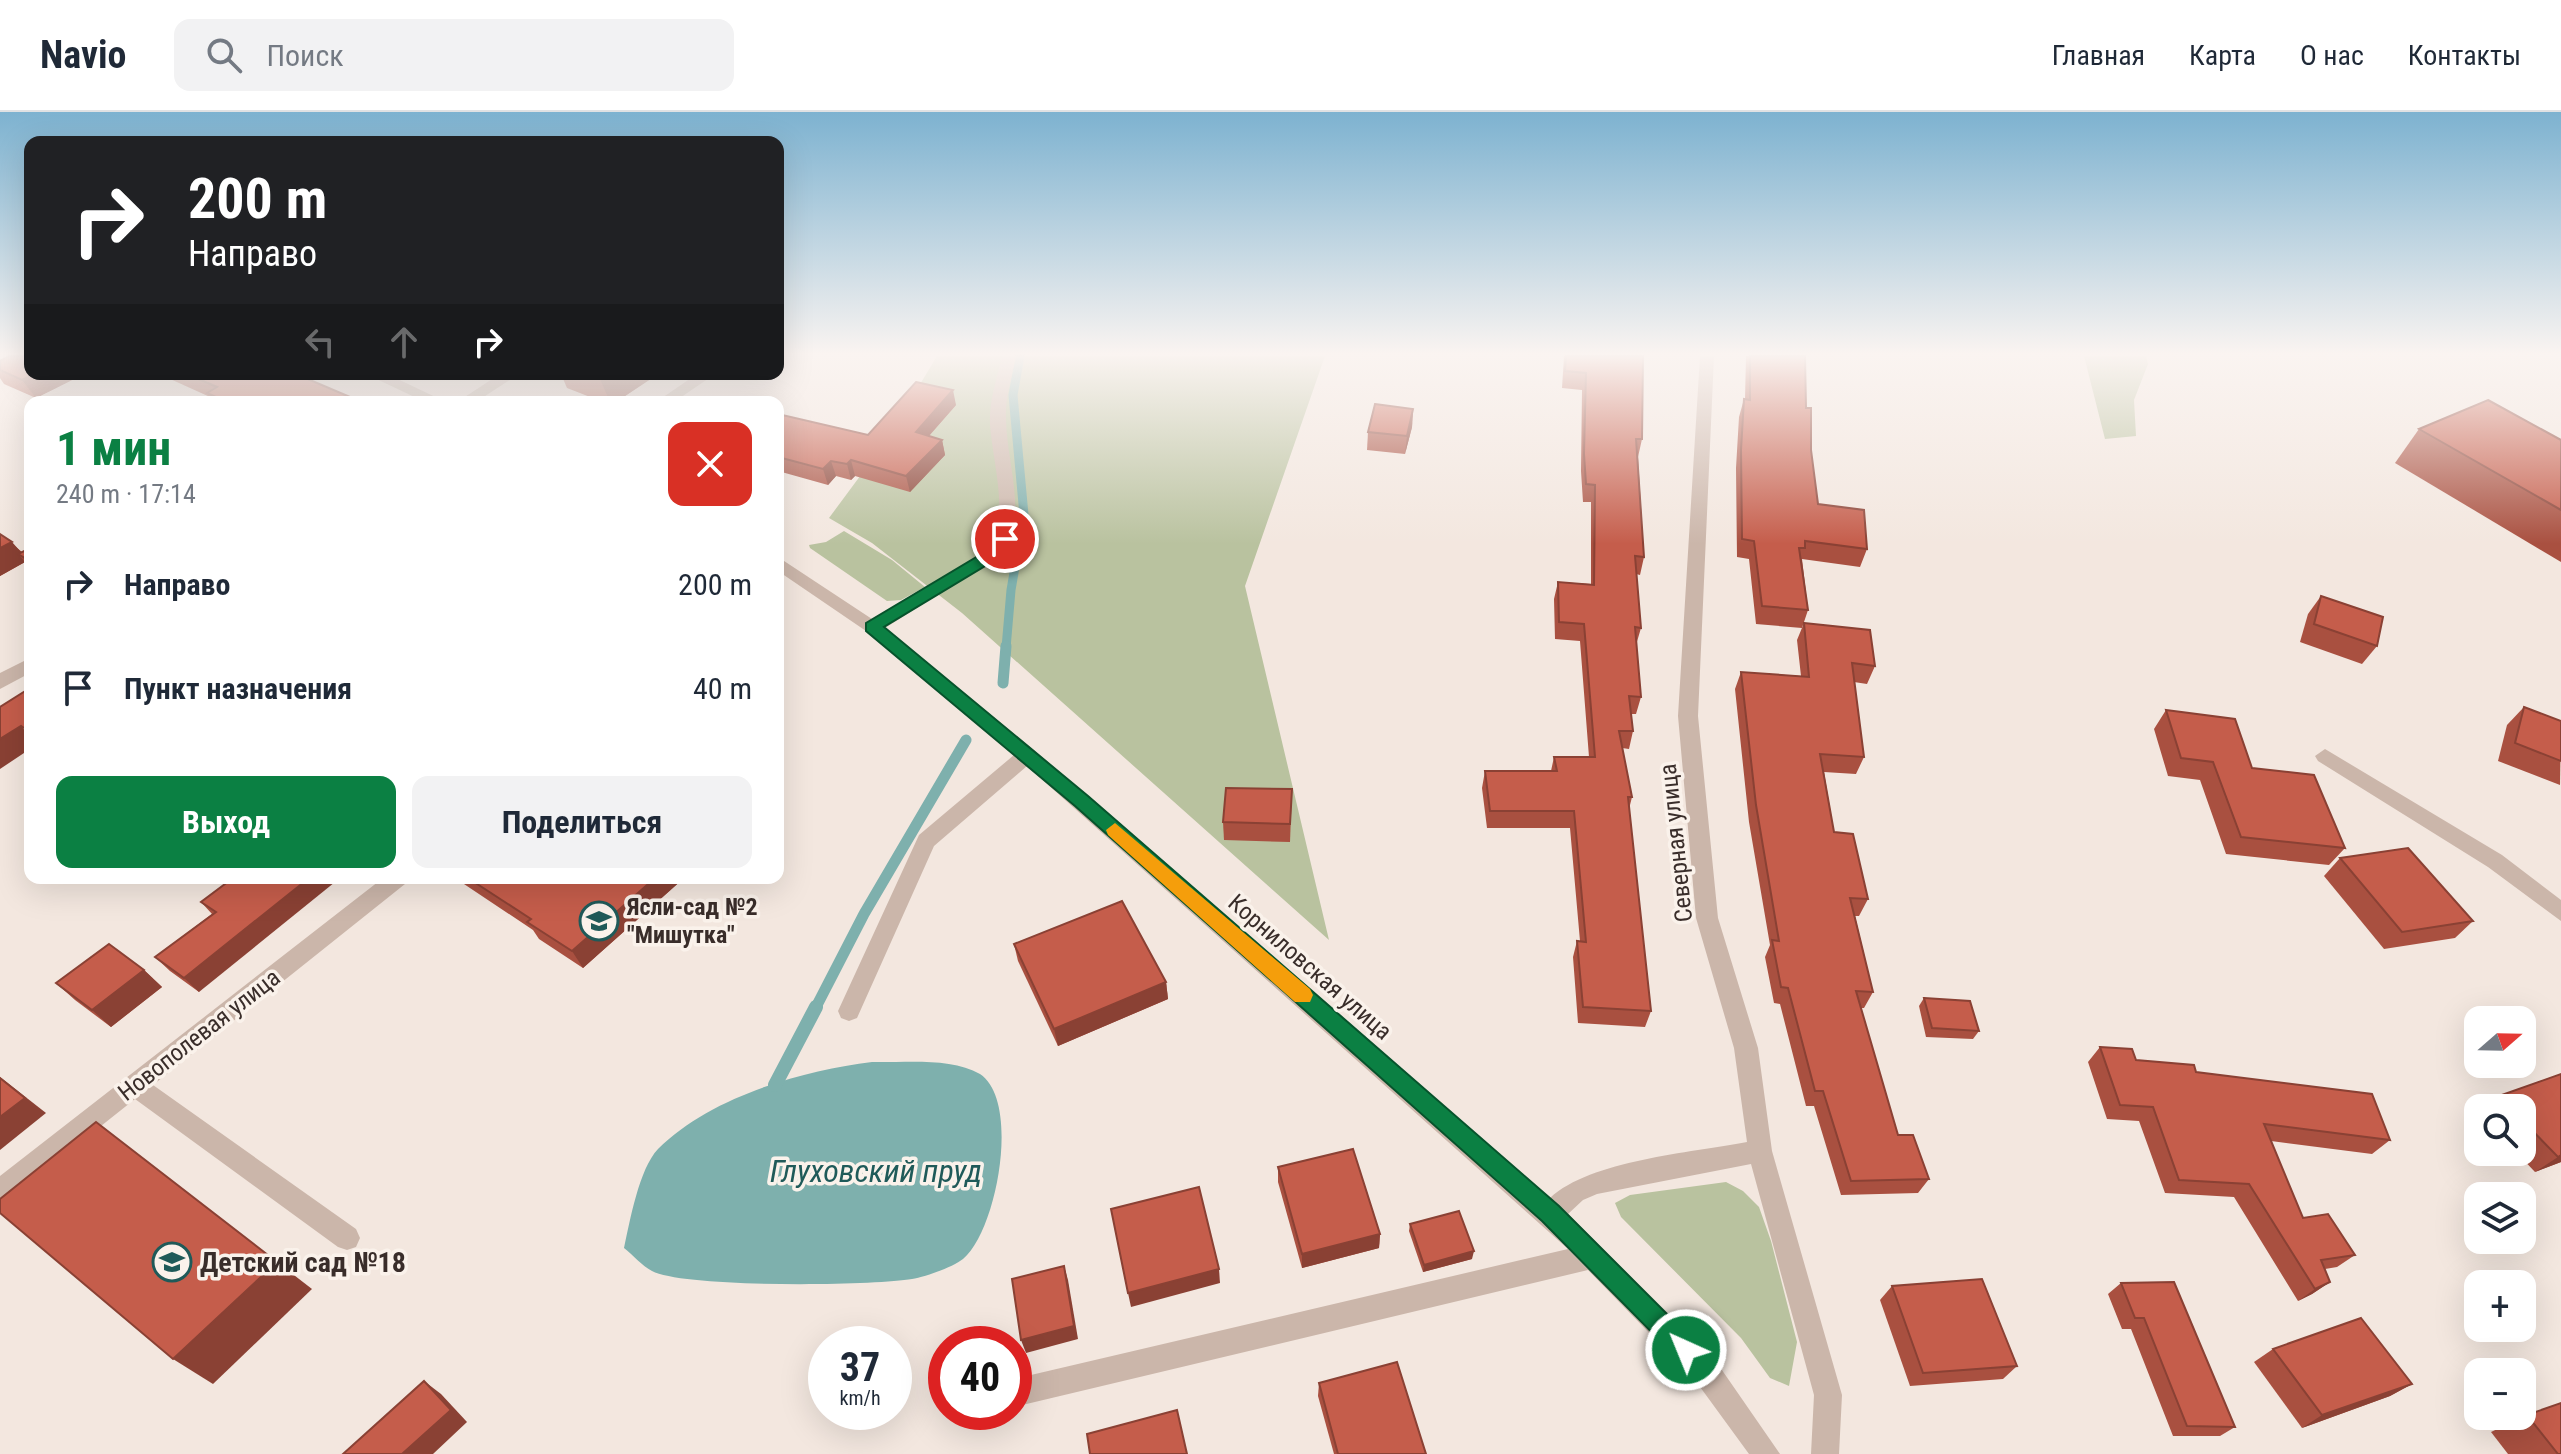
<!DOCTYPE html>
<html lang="ru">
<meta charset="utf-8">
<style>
:root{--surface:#fff;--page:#f2f2f3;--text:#1f2937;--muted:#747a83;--line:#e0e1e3;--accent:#0b8043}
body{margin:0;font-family:"Roboto Condensed",sans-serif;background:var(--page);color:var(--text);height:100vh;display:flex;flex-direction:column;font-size:30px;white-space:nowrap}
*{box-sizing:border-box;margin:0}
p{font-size:26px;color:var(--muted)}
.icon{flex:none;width:44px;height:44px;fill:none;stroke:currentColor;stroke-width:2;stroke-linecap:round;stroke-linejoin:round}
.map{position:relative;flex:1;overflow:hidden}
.drawer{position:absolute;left:24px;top:284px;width:760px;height:488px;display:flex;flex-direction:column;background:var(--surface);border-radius:16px;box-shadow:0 8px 32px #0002}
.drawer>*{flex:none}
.guide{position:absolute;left:24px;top:24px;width:760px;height:244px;border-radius:16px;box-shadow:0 8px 32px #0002;background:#202124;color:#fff;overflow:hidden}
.needle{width:52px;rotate:70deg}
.tools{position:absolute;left:2464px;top:894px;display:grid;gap:16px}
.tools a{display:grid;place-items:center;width:72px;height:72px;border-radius:16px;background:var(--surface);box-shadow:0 8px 32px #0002;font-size:40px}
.speed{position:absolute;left:808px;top:1214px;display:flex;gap:16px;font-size:40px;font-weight:700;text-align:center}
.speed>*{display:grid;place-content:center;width:104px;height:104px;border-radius:50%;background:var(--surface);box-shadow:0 8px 32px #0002;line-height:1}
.speed small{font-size:20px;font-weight:400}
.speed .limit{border:12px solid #d22;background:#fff;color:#111}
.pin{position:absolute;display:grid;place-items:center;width:68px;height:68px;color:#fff;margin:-34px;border:4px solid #fff;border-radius:50%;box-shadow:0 2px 8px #0007}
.me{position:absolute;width:88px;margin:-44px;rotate:316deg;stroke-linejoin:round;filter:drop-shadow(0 0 6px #0008)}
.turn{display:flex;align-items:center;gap:28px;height:168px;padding:0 32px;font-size:36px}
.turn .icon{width:104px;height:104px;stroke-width:2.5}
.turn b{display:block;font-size:56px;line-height:68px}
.lanes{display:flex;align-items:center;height:76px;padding:0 32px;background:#0003;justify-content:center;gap:40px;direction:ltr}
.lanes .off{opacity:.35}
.round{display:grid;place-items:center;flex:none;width:84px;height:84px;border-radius:16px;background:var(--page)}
.headline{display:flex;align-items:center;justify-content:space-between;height:136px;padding:0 32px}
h1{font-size:48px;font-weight:700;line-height:60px;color:var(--accent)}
.action{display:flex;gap:16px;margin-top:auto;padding:16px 32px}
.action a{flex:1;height:92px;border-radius:16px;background:var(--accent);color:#fff;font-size:32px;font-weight:700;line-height:92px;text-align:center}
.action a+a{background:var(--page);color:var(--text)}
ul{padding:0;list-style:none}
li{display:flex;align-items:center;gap:24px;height:104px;padding:0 32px}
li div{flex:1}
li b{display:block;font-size:30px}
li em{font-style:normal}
header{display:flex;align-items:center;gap:48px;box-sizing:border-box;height:112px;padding:0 40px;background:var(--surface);border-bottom:2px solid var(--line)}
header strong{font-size:38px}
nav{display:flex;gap:44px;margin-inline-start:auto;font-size:28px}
.search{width:560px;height:72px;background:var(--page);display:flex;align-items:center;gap:20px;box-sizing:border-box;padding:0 28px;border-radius:16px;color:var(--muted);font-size:30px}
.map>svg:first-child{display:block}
</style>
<header>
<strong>Navio</strong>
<div class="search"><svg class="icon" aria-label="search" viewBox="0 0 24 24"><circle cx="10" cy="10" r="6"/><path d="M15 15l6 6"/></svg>Поиск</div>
<nav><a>Главная</a><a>Карта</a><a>О нас</a><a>Контакты</a></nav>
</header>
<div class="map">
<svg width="2561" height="1342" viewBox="0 0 2561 1342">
<rect width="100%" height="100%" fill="#f3e7df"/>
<g fill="#b9c29f">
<polygon points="937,244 1325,244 1245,474 1329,828 962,501 872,431 829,406 886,329"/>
<polygon points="2084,244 2146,244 2148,252 2134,288 2136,324 2105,327"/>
<polygon points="844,419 892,448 925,475 901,488 887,489 810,436 809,433 826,430"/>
<polygon points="1726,1070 1743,1079 1759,1095 1771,1129 1797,1230 1789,1274 1770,1266 1741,1226 1621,1105 1615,1091 1630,1083"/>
</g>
<path fill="#7eb0ad" d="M872,950C904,951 951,945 980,962C1021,989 997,1119 963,1147C953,1155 925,1165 912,1167C871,1174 684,1176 652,1159C642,1154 633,1143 624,1136C630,1109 639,1057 658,1037C710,985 801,959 872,950Z"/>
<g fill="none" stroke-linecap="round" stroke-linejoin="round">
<polyline stroke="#7eb0ad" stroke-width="9" points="1006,536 1011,478 1024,403 1013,283 1020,244"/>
<g stroke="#7eb0ad" stroke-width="11">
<polyline points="1003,571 1006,534"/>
<polyline points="815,897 864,802 966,628"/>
</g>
<polyline stroke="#7eb0ad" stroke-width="14" points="775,973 816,895"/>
<g fill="#cbb6aa" fill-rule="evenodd">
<path d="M1002,244H1016C1012,265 1005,285 1006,307C1007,352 1025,393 1008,438L885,516L1034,638L1550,1086C1591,1048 1690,1041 1747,1030L1734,936L1696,806L1678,604L1700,244H1714L1698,604L1718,806L1758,936L1772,1039L1842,1283L1839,1342H1811L1814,1283L1751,1052L1597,1082L1583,1088L1568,1102L1715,1248L1780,1342H1749L1695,1268L1588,1158L1014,1295V1267L1568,1137L1027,654L934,734L857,906L849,909L841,906L838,899L919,723L1014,643L866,519L778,459V445L872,507L992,435C1008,394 993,354 990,312C989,288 997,267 1002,244Z"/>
<polygon points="366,262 387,262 446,290 425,290"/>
<polygon points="500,262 519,262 476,290 457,290"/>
<polygon points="697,262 715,262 674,290 656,290"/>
<polygon points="30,546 30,561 0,577 0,561"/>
<polygon points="2325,637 2502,743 2561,788 2561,809 2488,755 2318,649 2315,644"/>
<polygon points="383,766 409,766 405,772 153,973 356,1117 360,1126 356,1135 347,1138 338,1135 135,987 9,1087 0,1091 0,1064"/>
</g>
</g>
<g fill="#a95040">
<polygon points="1564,244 1643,244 1642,327 1638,345 1644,445 1640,463 1636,462 1641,516 1636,533 1641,585 1636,602 1631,602 1633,619 1629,637 1622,636 1632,685 1629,697 1651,899 1645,915 1578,911 1573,845 1577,829 1580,829 1570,716 1487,716 1482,676 1485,659 1551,659 1554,645 1589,645 1580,529 1555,527 1554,487 1558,470 1591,472 1591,390 1583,390 1581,359 1582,278 1562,276"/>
<polygon points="1746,244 1805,244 1806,296 1818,392 1867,437 1860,455 1802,447 1808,498 1802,516 1756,512 1749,447 1737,445 1736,356 1739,305 1744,287 1745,288"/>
<polygon points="0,249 30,262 79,262 80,264 36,286 4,272 0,266"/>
<polygon points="165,262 296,262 350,285 353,290 213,290 210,285 168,266"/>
<polygon points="561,262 658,262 616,290 603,290 567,276"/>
<polygon points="956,293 929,324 942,328 945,343 910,380 855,364 851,368 836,364 828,373 778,359 778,302 868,323"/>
<polygon points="1413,297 1412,315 1405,342 1367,338 1368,320"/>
<polygon points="2419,317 2561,328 2561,450 2395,351"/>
<polygon points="0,422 22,440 30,436 30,456 25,450 0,464"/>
<polygon points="2321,484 2377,534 2362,552 2300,530 2308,502"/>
<polygon points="1804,511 1875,554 1867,572 1854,570 1864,645 1856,662 1824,660 1834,720 1868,787 1859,804 1855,804 1873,880 1864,896 1860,896 1898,1023 1929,1067 1918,1081 1841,1083 1814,994 1806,994 1780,892 1774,891 1765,845 1770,833 1749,710 1735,577 1741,560 1801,564 1797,528"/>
<polygon points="2524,595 2561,609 2560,673 2498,649 2507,613"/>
<polygon points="2166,598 2252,656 2345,736 2329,753 2226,742 2200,668 2168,664 2154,617"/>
<polygon points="1292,677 1290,730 1224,728 1223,710"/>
<polygon points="2340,746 2473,809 2455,826 2384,837 2324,764"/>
<polygon points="233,766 199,880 170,859 155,845 212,802 201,790"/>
<polygon points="455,766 684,766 583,856 539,827 533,818"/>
<polygon points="1014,832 1166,870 1168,887 1058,934 1018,849"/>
<polygon points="144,858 162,875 111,915 75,888 56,871"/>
<polygon points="1924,886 1979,919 1973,927 1926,925 1919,894"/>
<polygon points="2100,935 2136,948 2196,960 2390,1028 2372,1042 2271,1029 2303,1106 2355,1143 2337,1155 2325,1157 2330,1170 2312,1182 2298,1189 2234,1085 2165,1081 2139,1009 2107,1007 2088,950"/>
<polygon points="2561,962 2561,1050 2535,1060 2516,1040 2522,1040 2522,996 2483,996 2499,984"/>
<polygon points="1278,1055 1380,1122 1379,1136 1302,1156 1278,1070"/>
<polygon points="1410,1112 1472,1147 1423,1160 1409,1119"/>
<polygon points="2121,1171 2235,1315 2220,1324 2173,1324 2131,1217 2122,1217 2108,1182"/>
<polygon points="1892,1174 2017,1254 2003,1267 1910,1274 1880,1188"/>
<polygon points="2273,1237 2412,1272 2390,1284 2302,1316 2254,1250"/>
<polygon points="1319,1271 1426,1342 1334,1342 1318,1284"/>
<polygon points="2527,1303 2561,1342 2508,1342 2491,1320"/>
</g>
<g fill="#8a4134">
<polygon points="35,262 79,262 80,264 36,286 22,268"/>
<polygon points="608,262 658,262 616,290 610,290 600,267"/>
<polygon points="953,278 956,293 919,335 916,320"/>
<polygon points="350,285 353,290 342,290"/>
<polygon points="1413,297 1412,315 1405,342 1407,324"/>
<polygon points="942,328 945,343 910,380 906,364"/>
<polygon points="851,348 855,364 851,368 847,352"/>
<polygon points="831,349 836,364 828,373 823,357"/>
<polygon points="12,430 28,448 18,442 25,450 0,464 0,436"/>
<polygon points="21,614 30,624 30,637 0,657 0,627"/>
<polygon points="309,766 340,766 199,880 184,866"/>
<polygon points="655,766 684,766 583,856 572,839"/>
<polygon points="144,858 162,875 111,915 92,898"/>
<polygon points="1166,870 1168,887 1058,934 1054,917"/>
<polygon points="0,965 46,1001 0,1038"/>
<polygon points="96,1010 312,1177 213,1272 173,1247"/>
<polygon points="2561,1043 2561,1050 2535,1060 2558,1045"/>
<polygon points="1380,1122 1379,1136 1302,1156 1302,1142"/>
<polygon points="1474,1139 1472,1147 1423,1160 1424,1153"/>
<polygon points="1064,1154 1068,1168 1078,1227 1026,1241 1021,1228"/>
<polygon points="1219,1157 1220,1171 1131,1195 1128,1181"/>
<polygon points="2330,1170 2312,1182 2298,1189 2315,1177"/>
<polygon points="424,1269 441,1282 467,1310 433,1342 402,1342"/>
<polygon points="2412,1272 2390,1284 2302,1316 2322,1303"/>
</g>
<g fill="#c55d4b" stroke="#8a4134" stroke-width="2">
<polygon points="9,244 30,244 30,262 35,262 22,268 0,258 0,249"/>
<polygon points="1566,244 1643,244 1642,327 1636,327 1644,445 1635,444 1641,516 1635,515 1641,585 1629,584 1633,619 1619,619 1632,685 1628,685 1651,899 1583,895 1577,829 1586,830 1574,699 1490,699 1485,659 1557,659 1554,645 1595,645 1584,512 1559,510 1558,470 1594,473 1595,373 1586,372 1584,342 1586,261 1565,259"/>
<polygon points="1750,244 1805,244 1806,296 1811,296 1811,338 1818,392 1864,398 1867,437 1805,429 1805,436 1799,436 1808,498 1762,494 1754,429 1742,427 1741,338 1744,287 1750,288"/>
<polygon points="187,262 296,262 350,285 342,290 227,290 207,281 217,275"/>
<polygon points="588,262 608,262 600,267"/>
<polygon points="916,270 953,278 916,320 942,328 906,364 851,348 847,352 831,349 823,357 778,345 778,302 868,323"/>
<polygon points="2488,288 2561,328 2561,398 2419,317"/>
<polygon points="1375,292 1413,297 1407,324 1368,320"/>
<polygon points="0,422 12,430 0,436"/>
<polygon points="30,436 30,449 18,442"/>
<polygon points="2321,484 2383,505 2377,534 2314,512"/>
<polygon points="1804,511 1870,518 1875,554 1852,551 1864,645 1820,642 1834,720 1853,722 1868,787 1850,786 1873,880 1856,879 1898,1023 1913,1023 1929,1067 1851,1069 1823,979 1815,979 1788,876 1781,875 1772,828 1779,829 1756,693 1741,560 1809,565"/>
<polygon points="30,576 30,620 21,614 0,627 0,595"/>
<polygon points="2524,595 2561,609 2561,649 2515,631"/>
<polygon points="2166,598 2235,607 2252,656 2314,663 2345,736 2241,725 2213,650 2181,646"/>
<polygon points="1226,676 1292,677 1290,712 1223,710"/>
<polygon points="2408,736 2473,809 2402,820 2340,746"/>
<polygon points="233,766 309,766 184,866 155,845 216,800 201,790"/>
<polygon points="468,766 655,766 572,839 527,810 531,807"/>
<polygon points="1122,789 1166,870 1054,917 1014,832"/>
<polygon points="109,832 144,858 92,898 56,871"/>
<polygon points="1924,886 1970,889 1979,919 1932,916"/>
<polygon points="2100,935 2132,937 2136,948 2194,953 2196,960 2372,982 2390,1028 2264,1012 2303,1106 2328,1102 2355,1143 2321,1148 2330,1170 2315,1177 2249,1072 2179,1068 2153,995 2120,993"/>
<polygon points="2561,962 2561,1043 2558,1045 2522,1008 2522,996 2510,996 2499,984"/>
<polygon points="0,966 25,986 0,1005"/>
<polygon points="96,1010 277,1150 173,1247 0,1101 0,1087"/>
<polygon points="1353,1037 1380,1122 1302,1142 1278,1055"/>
<polygon points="1199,1075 1219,1157 1128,1181 1111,1097"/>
<polygon points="1459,1099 1474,1139 1424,1153 1410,1112"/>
<polygon points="1064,1154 1074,1214 1021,1228 1012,1167"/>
<polygon points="1982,1167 2017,1254 1923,1261 1892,1174"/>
<polygon points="2174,1170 2235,1315 2187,1314 2144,1206 2135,1206 2121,1171"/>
<polygon points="2361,1206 2412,1272 2322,1303 2273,1237"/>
<polygon points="1397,1250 1426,1342 1338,1342 1319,1271"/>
<polygon points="424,1269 451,1298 402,1342 343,1342"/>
<polygon points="2561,1291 2561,1342 2558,1342 2527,1303"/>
<polygon points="1177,1298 1187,1342 1090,1342 1087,1322"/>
</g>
<linearGradient id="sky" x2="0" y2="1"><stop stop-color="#7db2d0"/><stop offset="0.56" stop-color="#faf4f1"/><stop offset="1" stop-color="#faf4f1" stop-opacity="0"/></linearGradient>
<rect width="2561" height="432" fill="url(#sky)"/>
<polygon fill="#0b8043" stroke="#07532c" stroke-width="2" points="1005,422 1013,427 1005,442 884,515 1088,684 1559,1094 1695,1230 1698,1238 1695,1247 1686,1250 1678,1247 1542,1109 1075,694 866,519 866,511 993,435 1000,424"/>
<polygon fill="#f59e0b" points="1115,711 1310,877 1313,883 1310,890 1295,890 1108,723 1106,718"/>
<defs>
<g id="school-ring" transform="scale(2)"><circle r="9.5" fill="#faf2eb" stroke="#1f5a59" stroke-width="1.5"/><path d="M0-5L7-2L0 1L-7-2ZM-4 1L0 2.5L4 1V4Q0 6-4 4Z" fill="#1f5a59"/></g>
</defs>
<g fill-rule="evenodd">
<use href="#school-ring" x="599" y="809"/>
<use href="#school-ring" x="172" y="1150"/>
</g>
<g text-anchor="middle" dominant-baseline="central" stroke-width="7" stroke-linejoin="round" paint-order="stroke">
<g font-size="24" fill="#392d2a" stroke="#faf2eb">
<text transform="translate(1676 731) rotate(-96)">Северная улица</text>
<text transform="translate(1310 855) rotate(41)">Корниловская улица</text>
<text transform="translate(199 923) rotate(-38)">Новополевая улица</text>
</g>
<g font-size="24" font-weight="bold" fill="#392d2a" stroke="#faf2eb" text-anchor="start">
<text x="627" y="795">Ясли-сад №2<tspan x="627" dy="28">"Мишутка"</tspan></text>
</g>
<g font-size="28" font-weight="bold" fill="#392d2a" stroke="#faf2eb" text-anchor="start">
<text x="200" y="1150">Детский сад №18</text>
</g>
<g font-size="32" font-style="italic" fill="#1f5a59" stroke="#faf2eb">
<text x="876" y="1059">Глуховский пруд</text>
</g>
</g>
</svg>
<div class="tools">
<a><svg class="needle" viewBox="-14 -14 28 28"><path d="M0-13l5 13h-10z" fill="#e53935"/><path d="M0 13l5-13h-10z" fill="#747a83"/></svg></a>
<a><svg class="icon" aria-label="search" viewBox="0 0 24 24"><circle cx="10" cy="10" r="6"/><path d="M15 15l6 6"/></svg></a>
<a><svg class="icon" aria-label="layers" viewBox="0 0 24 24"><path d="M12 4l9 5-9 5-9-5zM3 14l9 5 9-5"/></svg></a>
<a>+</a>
<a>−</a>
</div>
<div class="speed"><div>37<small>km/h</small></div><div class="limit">40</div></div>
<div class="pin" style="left:1005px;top:427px;background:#d93025"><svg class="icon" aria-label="arrive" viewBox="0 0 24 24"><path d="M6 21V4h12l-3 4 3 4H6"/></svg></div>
<svg class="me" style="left:1686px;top:1238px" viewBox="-20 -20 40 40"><circle r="17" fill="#0b8043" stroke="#fff" stroke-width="3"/><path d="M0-11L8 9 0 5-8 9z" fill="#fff"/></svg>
<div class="guide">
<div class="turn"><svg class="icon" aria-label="right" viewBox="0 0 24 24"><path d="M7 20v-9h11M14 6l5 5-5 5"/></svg><div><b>200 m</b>Направо</div></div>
<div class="lanes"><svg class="icon off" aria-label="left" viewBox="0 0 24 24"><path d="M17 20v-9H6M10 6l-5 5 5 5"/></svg><svg class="icon off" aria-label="ahead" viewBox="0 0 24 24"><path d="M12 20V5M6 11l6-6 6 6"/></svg><svg class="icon" aria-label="right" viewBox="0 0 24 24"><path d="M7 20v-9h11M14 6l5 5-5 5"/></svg></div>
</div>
<section class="drawer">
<div class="headline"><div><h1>1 мин</h1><p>240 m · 17:14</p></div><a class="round" style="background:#d93025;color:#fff"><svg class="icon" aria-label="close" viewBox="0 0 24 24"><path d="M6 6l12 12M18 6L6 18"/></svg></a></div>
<ul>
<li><svg class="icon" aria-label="right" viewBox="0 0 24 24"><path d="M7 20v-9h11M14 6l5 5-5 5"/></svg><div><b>Направо</b></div><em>200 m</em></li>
<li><svg class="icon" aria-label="arrive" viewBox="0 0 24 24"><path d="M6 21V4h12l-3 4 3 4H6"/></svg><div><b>Пункт назначения</b></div><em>40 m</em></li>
</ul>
<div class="action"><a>Выход</a><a>Поделиться</a></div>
</section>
</div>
